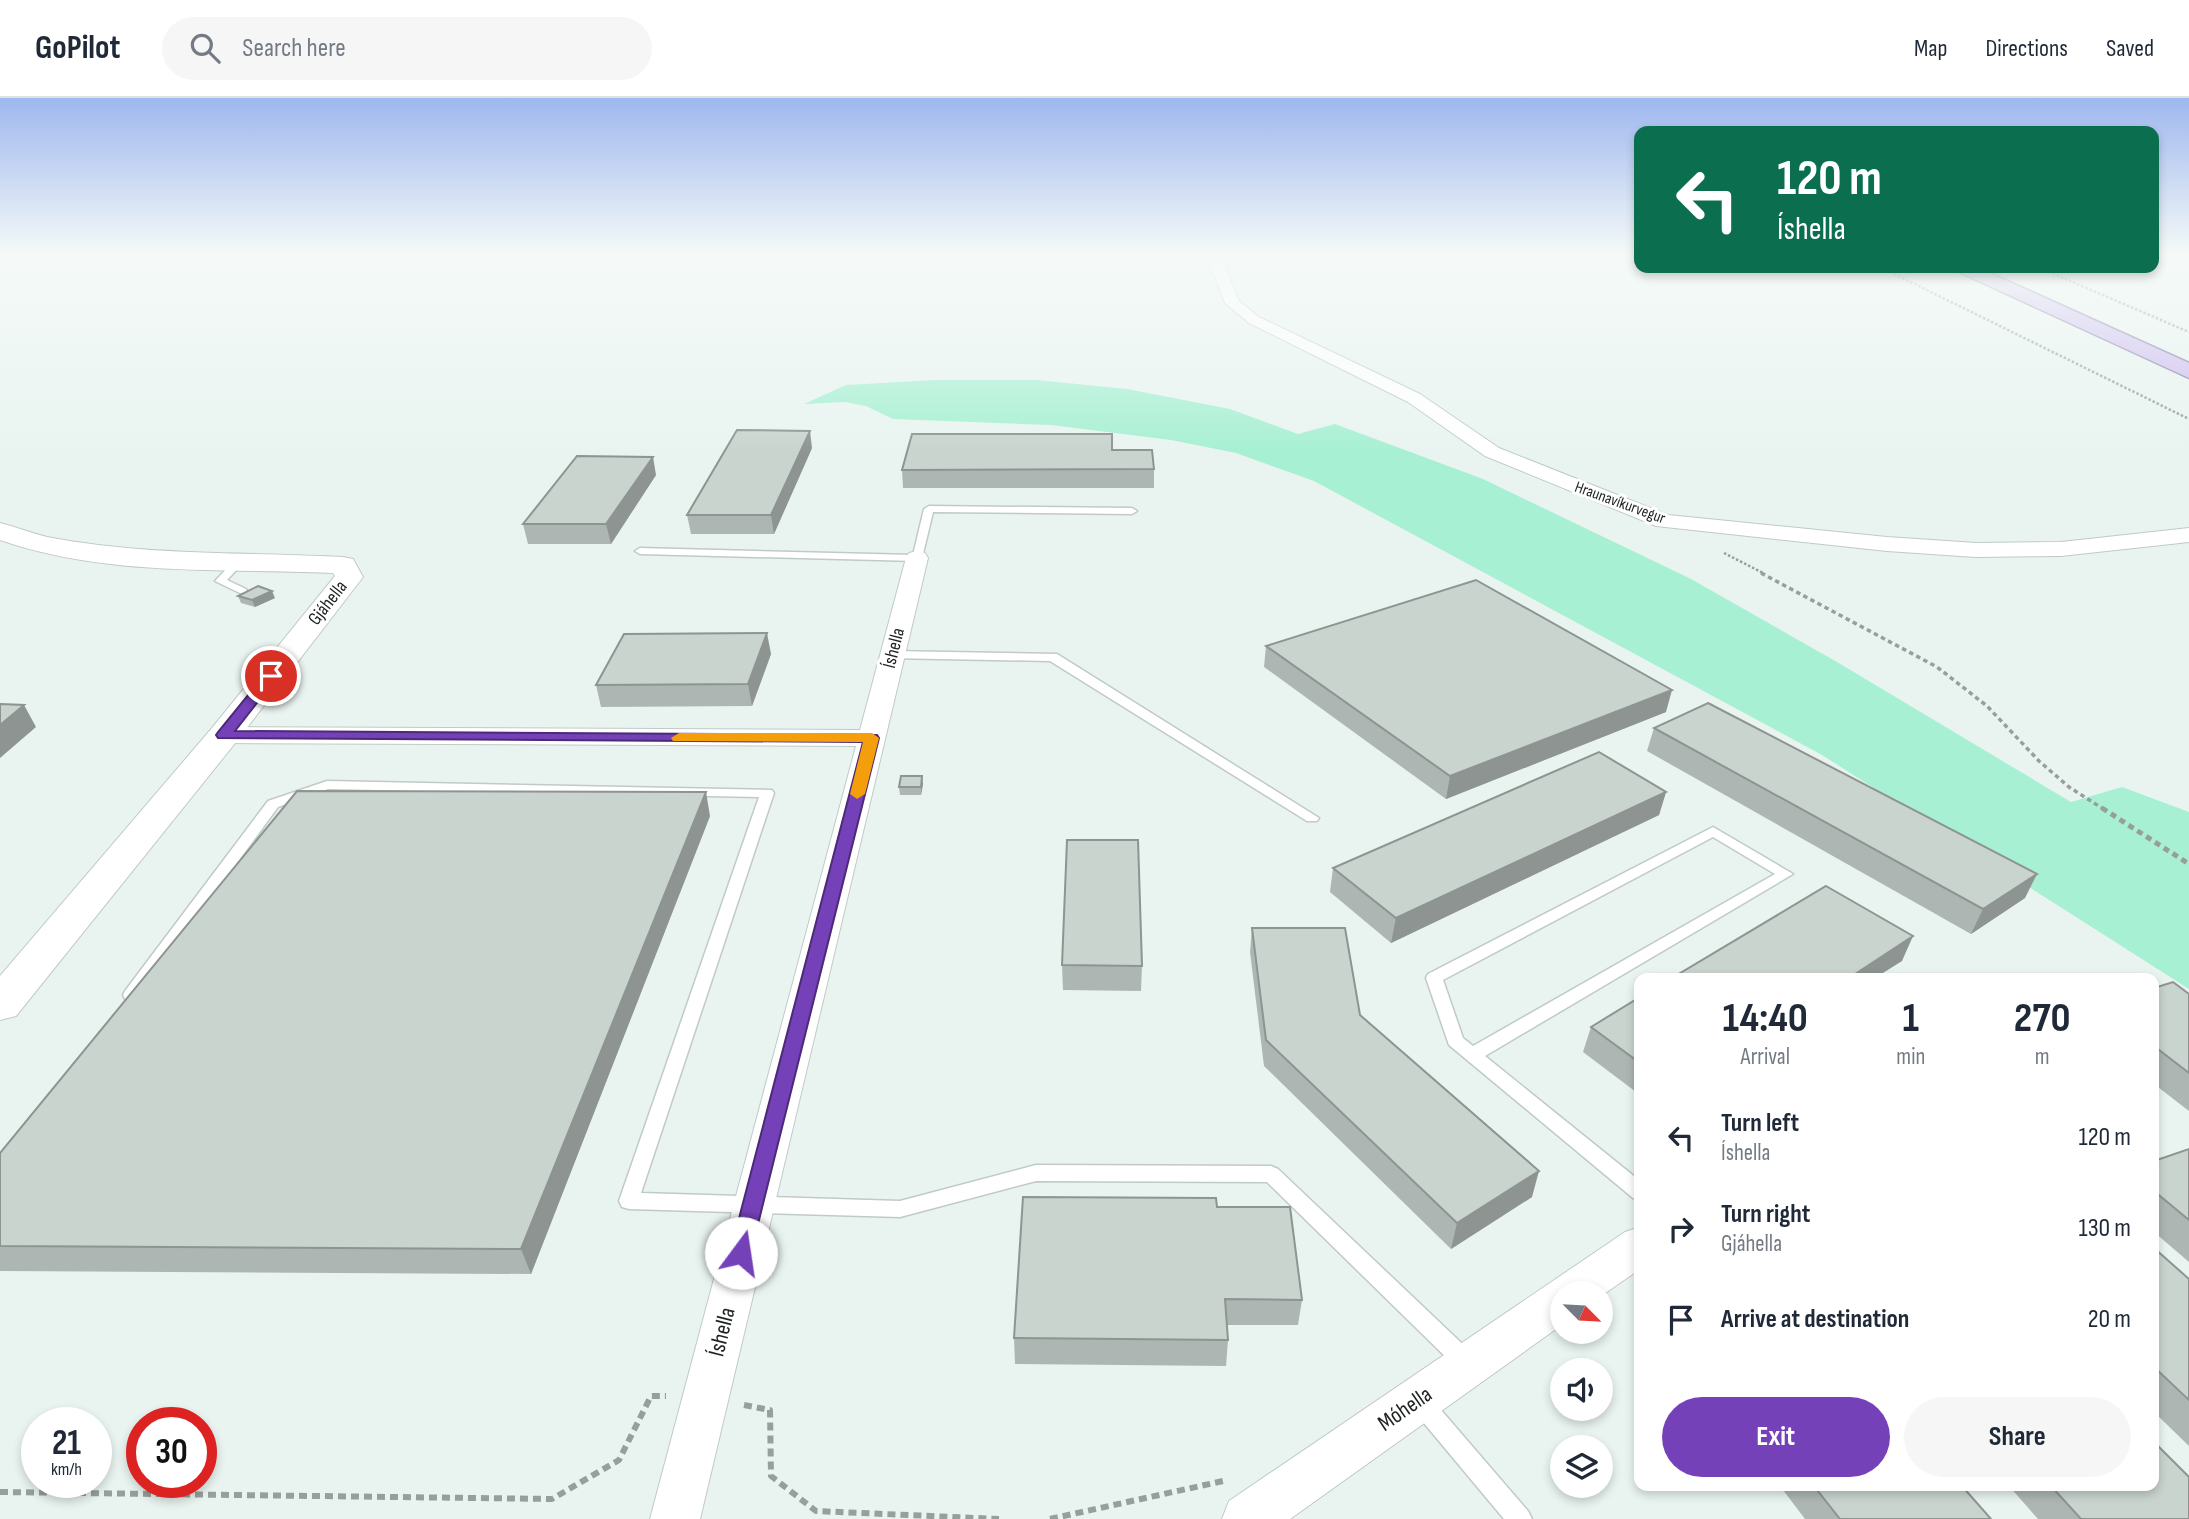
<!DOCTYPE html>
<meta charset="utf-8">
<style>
:root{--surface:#fff;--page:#f6f6f7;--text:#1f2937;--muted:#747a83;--line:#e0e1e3;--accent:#7541b9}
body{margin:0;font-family:"Sofia Sans Condensed",sans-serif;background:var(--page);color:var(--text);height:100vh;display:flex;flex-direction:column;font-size:26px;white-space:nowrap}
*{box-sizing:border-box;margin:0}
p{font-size:23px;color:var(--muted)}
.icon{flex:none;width:38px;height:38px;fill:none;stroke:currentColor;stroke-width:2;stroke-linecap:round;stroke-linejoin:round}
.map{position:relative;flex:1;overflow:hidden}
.panel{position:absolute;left:1634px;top:875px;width:525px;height:518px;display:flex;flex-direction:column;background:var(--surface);border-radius:14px;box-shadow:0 4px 10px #0003}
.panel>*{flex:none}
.guide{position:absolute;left:1634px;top:28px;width:525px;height:147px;border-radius:14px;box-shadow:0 4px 10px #0003;background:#0b6e4f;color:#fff;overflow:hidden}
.needle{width:46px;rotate:114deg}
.buttons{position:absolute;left:1550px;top:1183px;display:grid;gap:14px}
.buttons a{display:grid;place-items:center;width:63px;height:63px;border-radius:50%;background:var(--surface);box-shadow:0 4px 10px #0003;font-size:35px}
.speed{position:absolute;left:21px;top:1309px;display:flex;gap:14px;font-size:35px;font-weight:700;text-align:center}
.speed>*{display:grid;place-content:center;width:91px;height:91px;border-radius:50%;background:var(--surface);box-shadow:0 4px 10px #0003;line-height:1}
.speed small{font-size:18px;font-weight:400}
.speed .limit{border:10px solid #d22;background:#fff;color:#111}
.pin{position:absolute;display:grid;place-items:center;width:60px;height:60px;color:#fff;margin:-30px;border:4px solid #fff;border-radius:50%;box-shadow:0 2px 7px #0007}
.me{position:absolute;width:77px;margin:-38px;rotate:14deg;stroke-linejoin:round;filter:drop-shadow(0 0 5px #0008)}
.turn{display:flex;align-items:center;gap:24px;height:147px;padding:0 28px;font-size:32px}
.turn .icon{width:91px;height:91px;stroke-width:2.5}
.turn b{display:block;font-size:49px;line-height:60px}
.eta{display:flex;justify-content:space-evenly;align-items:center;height:119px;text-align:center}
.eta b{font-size:42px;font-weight:700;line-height:49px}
.primary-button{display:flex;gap:14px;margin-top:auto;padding:14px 28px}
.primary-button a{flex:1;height:80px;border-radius:42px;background:var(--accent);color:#fff;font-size:28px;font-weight:700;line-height:80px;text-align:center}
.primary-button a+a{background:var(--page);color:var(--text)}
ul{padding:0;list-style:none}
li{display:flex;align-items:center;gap:21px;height:91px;padding:0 28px}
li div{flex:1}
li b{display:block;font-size:26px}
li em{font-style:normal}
header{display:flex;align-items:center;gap:42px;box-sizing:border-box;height:98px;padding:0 35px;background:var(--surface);border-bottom:2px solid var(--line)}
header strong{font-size:33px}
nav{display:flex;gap:38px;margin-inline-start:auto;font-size:24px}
.search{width:490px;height:63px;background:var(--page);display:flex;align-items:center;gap:18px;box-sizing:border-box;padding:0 24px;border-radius:38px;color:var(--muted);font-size:26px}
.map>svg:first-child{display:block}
</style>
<header>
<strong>GoPilot</strong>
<div class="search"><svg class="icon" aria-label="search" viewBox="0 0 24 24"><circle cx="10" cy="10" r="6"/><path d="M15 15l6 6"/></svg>Search here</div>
<nav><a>Map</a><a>Directions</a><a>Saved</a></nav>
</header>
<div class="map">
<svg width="2189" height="1421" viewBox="0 0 2189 1421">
<rect width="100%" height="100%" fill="#e9f4f0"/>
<polygon fill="#a7f0d3" points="935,282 1036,282 1127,291 1230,311 1298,336 1335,326 1483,381 1691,481 1837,564 2071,704 2122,689 2189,714 2189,891 1822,657 1314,383 1236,355 1171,342 1051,327 893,321 866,308 845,304 804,306 846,287"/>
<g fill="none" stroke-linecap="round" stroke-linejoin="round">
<g stroke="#c0cac6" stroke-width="3">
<g id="service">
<polygon points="929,408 1132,410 1137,413 1132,416 933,414 922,460 917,463 640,456 635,453 640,450 913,457 924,411"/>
<polygon points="239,461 244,464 227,482 246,491 247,493 242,496 215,483 235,462"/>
<polygon points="892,553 1057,556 1319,720 1317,723 1307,723 1050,563 888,560 886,557"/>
<polygon points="327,683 772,692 774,695 641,1095 900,1103 1036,1067 1271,1068 1278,1071 1473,1256 1476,1263 1473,1270 1465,1273 1457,1270 1267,1084 1036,1083 900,1119 629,1111 622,1109 619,1103 759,699 328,691 278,709 137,901 125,901 123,897 125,893 268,703"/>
<path d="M1713,729L1793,776L1485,958L1640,1083V1102L1633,1100L1449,947L1426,880L1428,876ZM1713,739L1775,776L1473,948L1463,940L1443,882Z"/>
<polygon points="1421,1295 1429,1298 1528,1413 1532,1421 1504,1421 1413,1312 1410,1305 1413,1298"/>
</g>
</g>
<g stroke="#c0cac6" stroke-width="2">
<g id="minor">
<polygon points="1206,156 1220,156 1239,203 1259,219 1420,296 1499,350 1668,417 1887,439 1976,445 2061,444 2189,430 2189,444 2061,458 1976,459 1887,453 1656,428 1485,358 1408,304 1249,225 1225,205"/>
<polygon points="917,453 925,455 928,460 700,1421 650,1421 856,648 224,645 214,643 210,637 214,631 224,629 860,632 906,460 909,455"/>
<polygon points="1640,1129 1640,1171 1601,1198 1601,1195 1563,1195 1563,1226 1290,1421 1222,1421 1229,1403 1625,1134"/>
</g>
</g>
<g stroke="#c0cac6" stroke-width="2">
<path id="tertiary" d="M0,425C16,429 31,435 47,439C144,458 244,454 343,459L353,461L363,479L236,644L16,918L0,922V878L212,630L335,478L333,475C223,470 106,479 0,442Z"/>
</g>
<g stroke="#8779a5" stroke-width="3">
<polygon id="trunk" points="1956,170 1979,170 2189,265 2189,280 1959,174"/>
</g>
<g stroke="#979f9c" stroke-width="2.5" stroke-dasharray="2.5 2" stroke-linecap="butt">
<polyline points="1882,170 2189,321"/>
<polyline points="2040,170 2189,234"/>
<polyline points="1724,455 1765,476"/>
</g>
<polyline stroke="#979f9c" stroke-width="3.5" stroke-dasharray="4.5 3.5" stroke-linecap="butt" points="1761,475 1937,569 1987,608 2039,663 2069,689 2105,712"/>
<polyline stroke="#979f9c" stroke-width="5" stroke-dasharray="6 4.5" stroke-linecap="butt" points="2102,710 2189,766"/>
<g stroke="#979f9c" stroke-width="6" stroke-dasharray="8 5" stroke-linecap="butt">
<polyline points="744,1307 770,1312 771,1378 816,1413 999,1421"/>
<polyline points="0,1394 552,1401 619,1362 651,1298 666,1298"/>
<polyline points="1050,1421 1223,1383"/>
</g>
<use href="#service" fill="#fff" fill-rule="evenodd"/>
<use href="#minor" fill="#fff" fill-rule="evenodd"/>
<use href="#tertiary" fill="#fff" fill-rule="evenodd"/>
<use href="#trunk" fill="#ccbaf0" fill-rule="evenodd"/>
</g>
<g fill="#adb6b2">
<polygon points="812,350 774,436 691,436 687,417"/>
<polygon points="1112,352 1154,371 1154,390 903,390 902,372"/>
<polygon points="656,377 611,446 528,446 523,426"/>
<polygon points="238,498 275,500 255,509 241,505"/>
<polygon points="1266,548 1666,614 1446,701 1264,569"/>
<polygon points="771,556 752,608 601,609 596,587"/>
<polygon points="1654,630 2025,800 1971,836 1647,653"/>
<polygon points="923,686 921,697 900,697 899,689"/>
<polygon points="1666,694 1659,717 1391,845 1330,794 1333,770"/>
<polygon points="710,718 531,1176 0,1173 0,1055"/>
<polygon points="1252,830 1360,917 1532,1099 1451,1151 1264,968 1250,854"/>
<polygon points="1062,867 1142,868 1141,893 1063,892"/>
<polygon points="2154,890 2189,896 2189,1013 2154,986"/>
<polygon points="1640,899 1640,997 1583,954 1591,929"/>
<polygon points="2189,1051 2189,1164 2154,1134 2154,1063"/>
<polygon points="1217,1109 1302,1202 1298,1227 1227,1227 1228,1242 1226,1268 1015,1266 1014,1240"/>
<polygon points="2154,1150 2189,1181 2189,1348 2154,1314"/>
<polygon points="1780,1388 1962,1388 1991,1421 1805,1421"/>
<polygon points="2009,1388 2154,1388 2189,1421 2038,1421"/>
</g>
<g fill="#8d9491">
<polygon points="810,333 812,350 774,436 771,417"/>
<polygon points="653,359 656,377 611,446 606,426"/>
<polygon points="272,493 275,500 255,509 252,502"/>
<polygon points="767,535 771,556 752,608 748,586"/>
<polygon points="1672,592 1666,614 1446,701 1450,678"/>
<polygon points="24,607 36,629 0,660 0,627"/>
<polygon points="922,678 923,686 921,697 921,689"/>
<polygon points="706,694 710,718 531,1176 521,1151"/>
<polygon points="1666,694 1659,717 1391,845 1396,820"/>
<polygon points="2037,776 2025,800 1971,836 1983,811"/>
<polygon points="1913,838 1902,863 1875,880 1849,880"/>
<polygon points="1539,1073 1532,1099 1451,1151 1457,1125"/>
</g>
<g fill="#c9d4cf" stroke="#8d9491" stroke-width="2">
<polygon points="737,332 810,333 771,417 687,417"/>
<polygon points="912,336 1112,336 1112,352 1152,352 1154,371 902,372"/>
<polygon points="577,358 653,359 606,426 523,426"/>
<polygon points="1476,482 1672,592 1450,678 1266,548"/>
<polygon points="258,488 272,493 252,502 238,498"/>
<polygon points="767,535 748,586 596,587 624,536"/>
<polygon points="1708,605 2037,776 1983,811 1654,630"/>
<polygon points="0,606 24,607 0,627"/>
<polygon points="1599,654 1666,694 1396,820 1333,770"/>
<polygon points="901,678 922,678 921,689 899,689"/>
<polygon points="297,693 706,694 521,1151 0,1148 0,1055"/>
<polygon points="1067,742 1138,742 1142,868 1062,867"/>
<polygon points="1826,788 1913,838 1849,880 1672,880"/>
<polygon points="1252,830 1345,830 1360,917 1539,1073 1457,1125 1266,942"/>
<polygon points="2173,884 2189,896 2189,975 2154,948 2154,890"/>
<polygon points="1640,899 1640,965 1591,929"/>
<polygon points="2189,1051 2189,1122 2154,1093 2154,1063"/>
<polygon points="1023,1099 1216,1100 1217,1109 1290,1109 1302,1202 1225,1201 1228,1242 1014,1240"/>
<polygon points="2154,1150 2189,1181 2189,1302 2154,1269"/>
<polygon points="2154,1344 2189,1379 2189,1421 2081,1421 2051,1388 2154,1388"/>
<polygon points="1814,1388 1962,1388 1991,1421 1840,1421"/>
</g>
<linearGradient id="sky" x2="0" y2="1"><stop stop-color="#9eb7ee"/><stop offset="0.44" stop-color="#f5faf8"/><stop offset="1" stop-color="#f5faf8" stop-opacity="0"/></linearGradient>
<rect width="2189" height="355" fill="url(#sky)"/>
<polygon fill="#7541b9" stroke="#4c2a78" stroke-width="2" points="271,573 278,578 235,633 877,637 879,640 749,1162 741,1165 733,1162 730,1155 863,644 218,640 216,637 218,634 266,575"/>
<polygon fill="#f59e0b" points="679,635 872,635 879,640 865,696 857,701 850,696 863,644 673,643 671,640"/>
<g text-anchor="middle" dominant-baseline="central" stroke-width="6" stroke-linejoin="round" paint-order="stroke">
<g font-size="16" fill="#1e2220" stroke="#fefffe">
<text transform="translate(1620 405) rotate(20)">Hraunavíkurvegur</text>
</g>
<g font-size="19" fill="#1e2220" stroke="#fefffe">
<text transform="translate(328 505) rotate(-52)">Gjáhella</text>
<text transform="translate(894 550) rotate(-76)">Íshella</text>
</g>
<g font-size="23" fill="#1e2220" stroke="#fefffe">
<text transform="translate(722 1234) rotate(-76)">Íshella</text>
<text transform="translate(1405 1311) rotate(-35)">Móhella</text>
</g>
</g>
</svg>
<div class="buttons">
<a><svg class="needle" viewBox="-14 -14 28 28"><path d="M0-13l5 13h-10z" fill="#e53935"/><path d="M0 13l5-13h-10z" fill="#747a83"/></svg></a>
<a><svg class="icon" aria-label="sound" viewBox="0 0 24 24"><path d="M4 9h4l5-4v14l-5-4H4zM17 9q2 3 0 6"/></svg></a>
<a><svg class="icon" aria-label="layers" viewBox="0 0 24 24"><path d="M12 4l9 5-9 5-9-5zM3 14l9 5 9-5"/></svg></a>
</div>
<div class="speed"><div>21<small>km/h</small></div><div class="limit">30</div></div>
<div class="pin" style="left:271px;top:578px;background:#d93025"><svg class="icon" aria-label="arrive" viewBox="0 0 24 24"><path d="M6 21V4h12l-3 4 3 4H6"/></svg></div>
<svg class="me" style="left:741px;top:1155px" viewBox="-20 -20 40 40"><circle r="19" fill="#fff"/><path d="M0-13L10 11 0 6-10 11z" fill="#7541b9"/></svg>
<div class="guide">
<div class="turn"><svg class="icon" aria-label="left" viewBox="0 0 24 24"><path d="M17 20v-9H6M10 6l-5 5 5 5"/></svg><div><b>120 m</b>Íshella</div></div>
</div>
<section class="panel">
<div class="eta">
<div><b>14:40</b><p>Arrival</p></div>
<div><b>1</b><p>min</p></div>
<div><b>270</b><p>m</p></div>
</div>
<ul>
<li><svg class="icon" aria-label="left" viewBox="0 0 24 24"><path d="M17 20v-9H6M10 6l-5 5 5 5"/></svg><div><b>Turn left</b><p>Íshella</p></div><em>120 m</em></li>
<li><svg class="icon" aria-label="right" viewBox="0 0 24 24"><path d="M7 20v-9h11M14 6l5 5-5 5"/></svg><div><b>Turn right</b><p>Gjáhella</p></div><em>130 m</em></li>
<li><svg class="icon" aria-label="arrive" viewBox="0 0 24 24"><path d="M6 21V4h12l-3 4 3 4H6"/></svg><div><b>Arrive at destination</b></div><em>20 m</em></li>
</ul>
<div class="primary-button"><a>Exit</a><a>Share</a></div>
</section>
</div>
